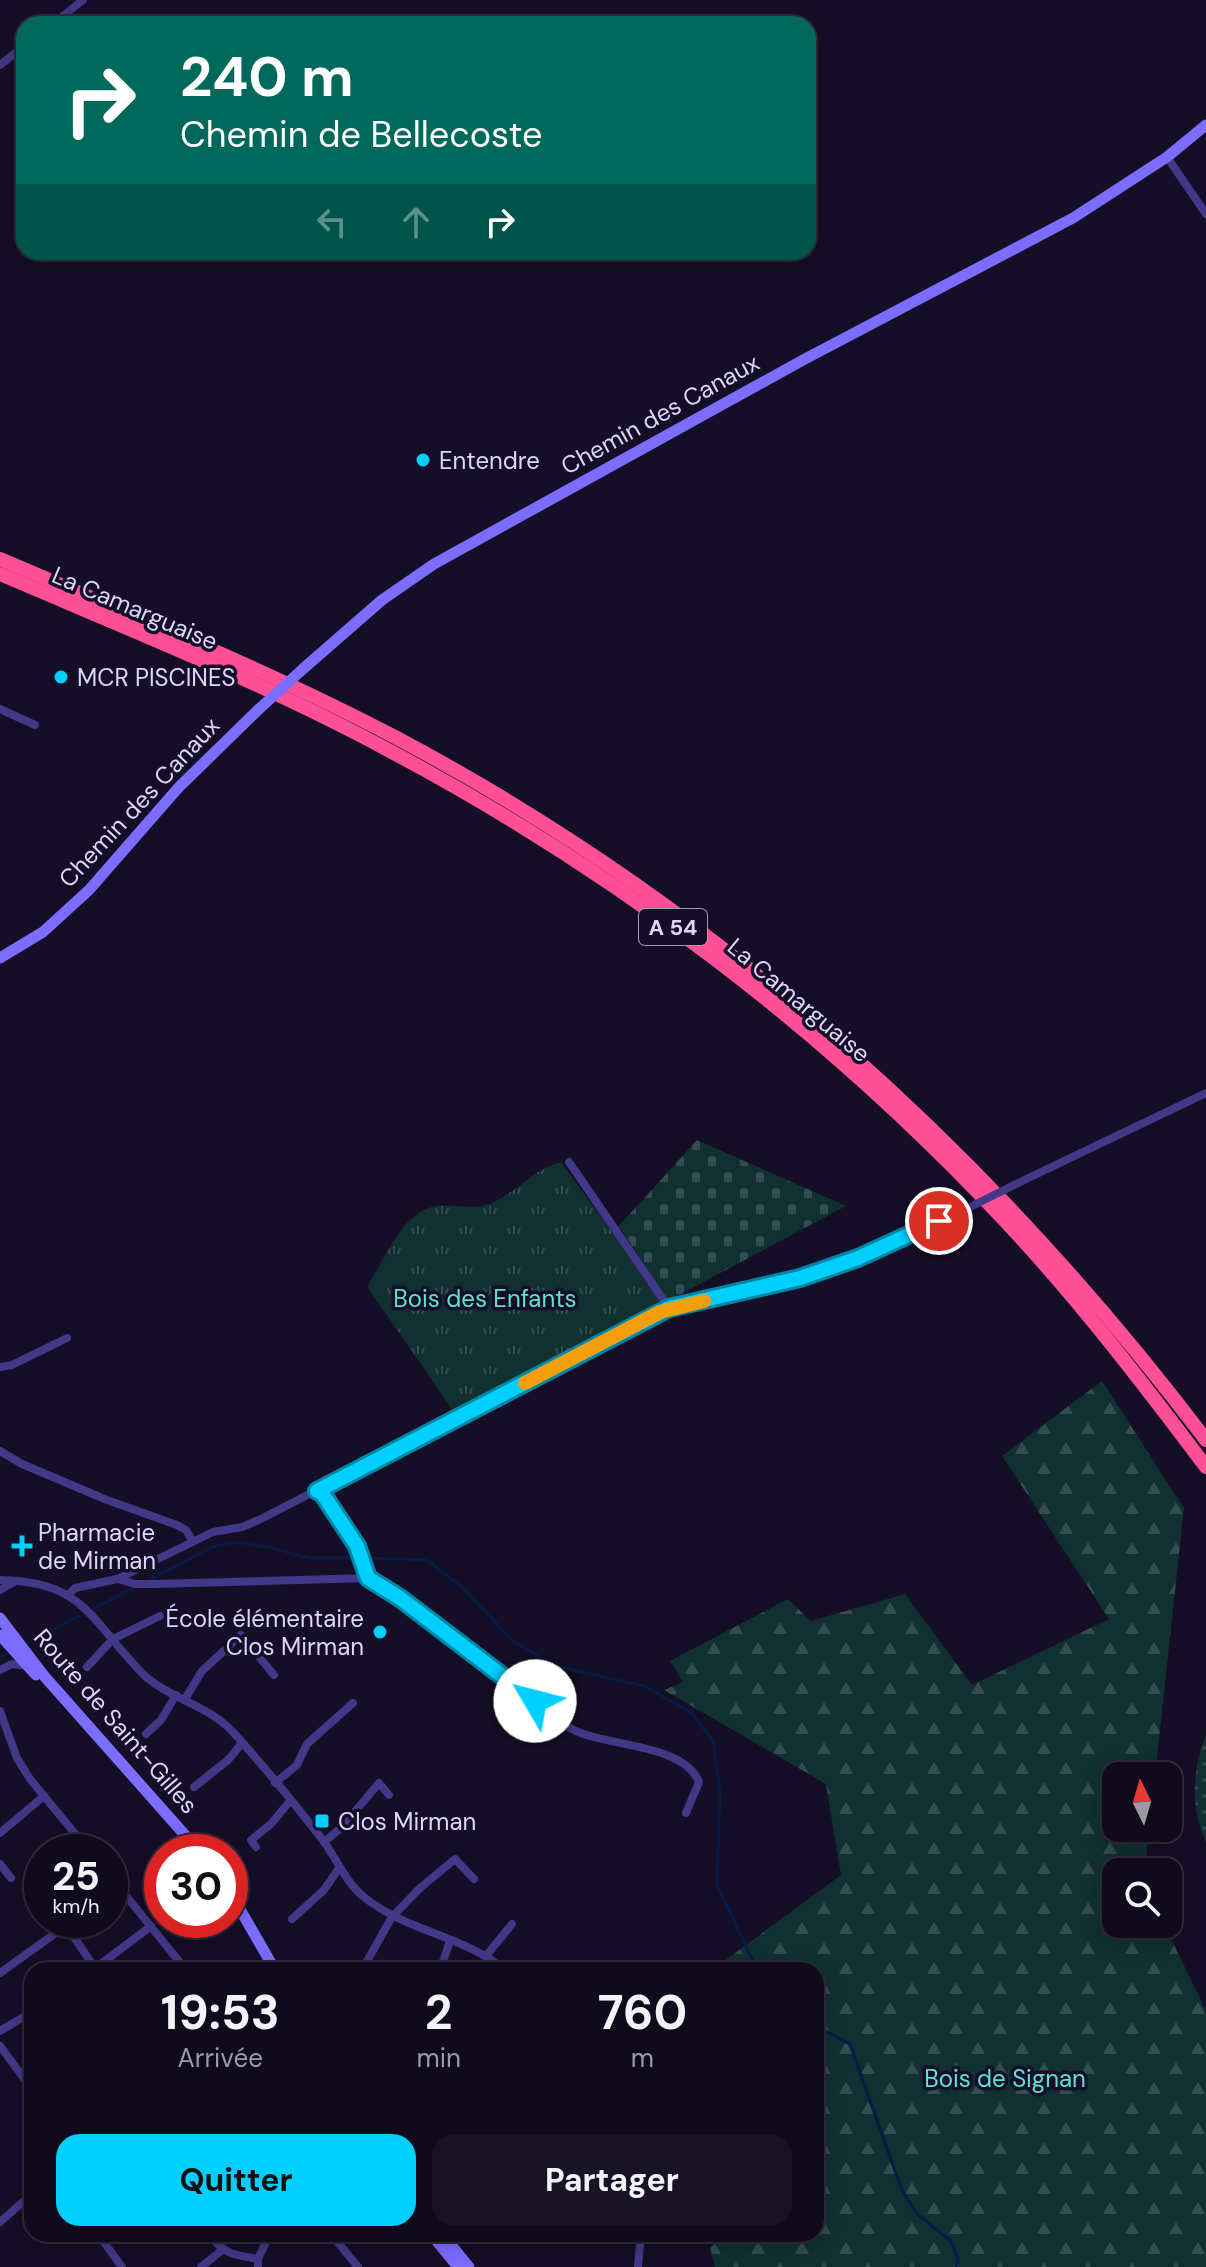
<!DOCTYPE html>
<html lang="fr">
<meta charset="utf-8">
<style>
:root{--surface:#100a1d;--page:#191326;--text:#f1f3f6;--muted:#9c9aa4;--line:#302b3b;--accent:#01d0ff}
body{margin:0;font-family:"DM Sans",sans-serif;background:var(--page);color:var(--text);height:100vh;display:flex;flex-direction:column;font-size:30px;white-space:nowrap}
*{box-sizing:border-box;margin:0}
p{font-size:26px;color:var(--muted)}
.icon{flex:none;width:44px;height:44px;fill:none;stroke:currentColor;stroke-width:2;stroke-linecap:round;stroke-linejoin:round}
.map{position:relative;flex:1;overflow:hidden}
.panel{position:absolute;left:24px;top:1962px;width:800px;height:280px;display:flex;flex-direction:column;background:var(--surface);border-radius:24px;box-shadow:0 4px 20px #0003,0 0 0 2px var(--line)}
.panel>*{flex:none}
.hud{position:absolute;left:16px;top:16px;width:800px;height:244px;border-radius:24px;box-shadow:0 4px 20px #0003,0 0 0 2px var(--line);background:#00695c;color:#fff;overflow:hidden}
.needle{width:52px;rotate:355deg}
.buttons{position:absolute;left:1102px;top:1762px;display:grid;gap:16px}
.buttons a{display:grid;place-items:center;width:80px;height:80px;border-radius:16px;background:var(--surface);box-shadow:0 4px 20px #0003,0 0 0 2px var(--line);font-size:40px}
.speed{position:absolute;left:24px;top:1834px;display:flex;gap:16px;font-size:40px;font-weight:700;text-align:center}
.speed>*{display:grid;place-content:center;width:104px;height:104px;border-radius:50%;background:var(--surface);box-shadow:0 4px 20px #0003,0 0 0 2px var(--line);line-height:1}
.speed small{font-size:20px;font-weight:400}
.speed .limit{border:12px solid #d22;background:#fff;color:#111}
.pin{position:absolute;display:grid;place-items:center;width:68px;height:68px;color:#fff;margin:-34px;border:4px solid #fff;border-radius:50%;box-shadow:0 2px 8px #0007}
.me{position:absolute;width:88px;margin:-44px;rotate:307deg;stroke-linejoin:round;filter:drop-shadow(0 0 6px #0008)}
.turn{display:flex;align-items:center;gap:28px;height:168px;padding:0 32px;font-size:36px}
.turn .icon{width:104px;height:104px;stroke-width:2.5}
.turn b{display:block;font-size:56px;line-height:68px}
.lanes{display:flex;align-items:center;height:76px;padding:0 32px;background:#0003;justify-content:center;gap:40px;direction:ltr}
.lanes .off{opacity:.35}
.eta{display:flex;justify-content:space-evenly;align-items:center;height:136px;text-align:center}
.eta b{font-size:48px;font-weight:700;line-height:56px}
.button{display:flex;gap:16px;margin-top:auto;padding:16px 32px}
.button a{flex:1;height:92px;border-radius:24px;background:var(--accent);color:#111;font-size:32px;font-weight:700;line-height:92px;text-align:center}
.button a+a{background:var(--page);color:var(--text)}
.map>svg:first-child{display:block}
</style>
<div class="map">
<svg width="1206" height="2267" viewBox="0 0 1206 2267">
<defs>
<pattern id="grass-dots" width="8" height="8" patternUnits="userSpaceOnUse" patternTransform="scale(2)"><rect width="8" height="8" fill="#113031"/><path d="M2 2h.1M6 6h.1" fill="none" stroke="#334d50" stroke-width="1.8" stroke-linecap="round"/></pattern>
<pattern id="forest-firs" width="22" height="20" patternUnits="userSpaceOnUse" patternTransform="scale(2)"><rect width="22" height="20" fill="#113031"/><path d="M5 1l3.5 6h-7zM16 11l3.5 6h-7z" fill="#334d50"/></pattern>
<pattern id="cemetery-stones" width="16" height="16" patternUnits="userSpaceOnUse" patternTransform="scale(2)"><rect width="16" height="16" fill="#113031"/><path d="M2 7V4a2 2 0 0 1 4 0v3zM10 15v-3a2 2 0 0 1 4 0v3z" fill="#334d50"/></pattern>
<pattern id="park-tufts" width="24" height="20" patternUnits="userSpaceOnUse" patternTransform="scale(2)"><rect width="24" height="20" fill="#113031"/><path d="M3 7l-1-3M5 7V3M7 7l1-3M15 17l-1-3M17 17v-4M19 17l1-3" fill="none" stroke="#334d50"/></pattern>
</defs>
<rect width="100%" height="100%" fill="#150e27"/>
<path fill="url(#grass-dots)" d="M1206,1735V1842C1190,1809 1192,1768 1206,1735Z"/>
<polygon fill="url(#forest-firs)" points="1102,1381 1184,1508 1155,1776 1116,1776 1116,1828 1149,1828 1145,1872 1116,1872 1116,1924 1164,1924 1206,2011 1206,2267 715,2267 710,2248 726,2234 816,2234 816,1970 712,1970 841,1875 826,1784 664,1690 683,1682 670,1661 788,1599 811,1621 905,1594 972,1685 1109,1619 1002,1456"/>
<polygon fill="url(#cemetery-stones)" points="697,1140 846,1206 668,1301 619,1226"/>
<path fill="url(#park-tufts)" d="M561,1162L665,1305L461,1413L454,1412L368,1288L369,1284C385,1258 403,1211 436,1206C455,1204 475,1211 492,1203C518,1191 534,1169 561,1162Z"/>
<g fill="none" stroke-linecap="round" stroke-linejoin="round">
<g stroke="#081a46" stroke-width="3">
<polyline points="369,1558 427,1560 463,1588 513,1641 555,1666 644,1686 692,1713 713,1741 720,1790 717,1885 753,1961 760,1970"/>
<polyline points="147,1581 212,1547 235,1542 268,1547 309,1558 352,1558"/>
<polyline points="93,1609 137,1586"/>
<polyline points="26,1644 79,1616"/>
<polyline points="0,1657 10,1652"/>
<polyline points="816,2026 850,2044 901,2188 916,2213 951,2241 958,2259 956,2267"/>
</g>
<g stroke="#423888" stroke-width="8">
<polyline points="53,24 83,0"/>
<polyline points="0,65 24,46"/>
<polyline points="1167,157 1206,214"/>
<polyline points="0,709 35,725"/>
<polyline points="569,1162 669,1308"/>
<polyline points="1018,1183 1206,1093"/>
<polyline points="0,1367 12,1365 67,1338"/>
<polyline points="0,1451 22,1464 107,1500 177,1525 186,1530 192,1540"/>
<path d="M317,1491L322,1493L357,1546L368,1578C422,1611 471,1653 522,1692C538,1704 554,1719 572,1729C604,1747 684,1743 699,1782L686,1813"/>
<polyline points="118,1579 135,1584 154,1584 368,1578"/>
<path d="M0,1580C83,1581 90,1619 141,1672C166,1698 205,1703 232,1731C263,1765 294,1803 322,1839C337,1859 345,1882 365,1898C407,1931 464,1936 505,1970"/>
<polyline points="0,1590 14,1582"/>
<polyline points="69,1594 75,1588 117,1579 213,1532 242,1527 261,1519 660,1312 800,1278 858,1258 966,1209"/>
<polyline points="87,1667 113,1639 160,1616"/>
<polyline points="0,1670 12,1664 28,1666"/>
<polyline points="185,1699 202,1671 241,1635 274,1675"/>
<polyline points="0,1711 17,1758 30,1779 90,1852"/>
<polyline points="146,1734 161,1720 176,1695"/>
<polyline points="275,1783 297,1765 307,1744 353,1703"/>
<polyline points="194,1787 228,1760 242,1743"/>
<polyline points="0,1833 44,1796"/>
<polyline points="324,1842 342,1827 379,1783 389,1795"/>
<polyline points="256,1847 251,1840 271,1824 290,1801"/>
<polyline points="0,1864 11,1878"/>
<polyline points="110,1876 186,1970"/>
<polyline points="292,1919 324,1890 339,1868"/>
<polyline points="486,1956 512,1924"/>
<polyline points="93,1970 151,1926"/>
<polyline points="362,1970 392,1917 420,1888 455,1859 474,1879"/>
<polyline points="440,1970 450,1941"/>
<polyline points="0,1973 60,1930 69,1930 95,1968"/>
<polyline points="0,2031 32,2012"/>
<polyline points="0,2046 32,2089"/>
<polyline points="0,2222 32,2194"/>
<polyline points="98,2234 122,2267"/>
<path d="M208,2234C225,2254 232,2255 258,2259"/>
<polyline points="331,2234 358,2267"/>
<polyline points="201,2267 222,2250"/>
<polyline points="258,2267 258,2259 270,2234"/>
<polyline points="638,2267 641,2234"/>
</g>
<g stroke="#7c6cff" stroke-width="11">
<polyline points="304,668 382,600 434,564 803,360 1073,218 1167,157 1206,125"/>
<polyline points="0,958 43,932 89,890 179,787 259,709"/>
<polyline points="0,1618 45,1677 200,1852"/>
<polyline points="0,1635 36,1675"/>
<polyline points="230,1892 275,1970"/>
<polyline points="431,2234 458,2267"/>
<polyline points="442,2234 469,2267"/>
</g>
<g stroke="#ff5095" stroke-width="14">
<path d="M0,559C133,616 267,670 395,737C716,907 987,1151 1206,1440"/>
<path d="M0,574C131,630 264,683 390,751C620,873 830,1033 1008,1224C1079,1300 1143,1383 1206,1467"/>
</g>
<polyline stroke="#423888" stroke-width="8" points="966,1209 1018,1183"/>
<polyline stroke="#7c6cff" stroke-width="11" points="259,709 304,668"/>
</g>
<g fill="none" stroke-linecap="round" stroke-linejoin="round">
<g stroke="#0187a6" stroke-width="20">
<polyline id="route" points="535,1701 400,1598 368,1578 357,1546 322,1493 317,1491 669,1308 800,1278 858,1258 939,1221"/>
</g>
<use href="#route" stroke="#01d0ff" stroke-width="14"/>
<polyline stroke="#f59e0b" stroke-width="14" points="525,1383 660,1312 704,1301"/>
</g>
<g fill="#01d0ff" stroke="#150e27" stroke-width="3">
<circle cx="423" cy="460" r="8"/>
<circle cx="61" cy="677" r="8"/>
<path d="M18 1534h8v8h8v8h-8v8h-8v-8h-8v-8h8z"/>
<circle cx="380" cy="1632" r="8"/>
<rect x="314" y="1813" width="16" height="16" rx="4"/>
</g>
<g text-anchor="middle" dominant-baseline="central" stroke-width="7" stroke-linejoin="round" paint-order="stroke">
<rect fill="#150e27" stroke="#a199be" stroke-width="2" x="639" y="909" width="68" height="36" rx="6"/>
<g font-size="22" font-weight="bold" fill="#ddd5ff">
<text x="673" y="927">A 54</text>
</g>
<g font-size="24" fill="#ddd5ff" stroke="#150e27">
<text transform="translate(660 414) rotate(-29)">Chemin des Canaux</text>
<text transform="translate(135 608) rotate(23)">La Camarguaise</text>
<text transform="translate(139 802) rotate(-47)">Chemin des Canaux</text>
<text transform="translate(799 1000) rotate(40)">La Camarguaise</text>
<text transform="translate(116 1721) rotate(49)">Route de Saint-Gilles</text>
</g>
<g font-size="24" fill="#ddd5ff" stroke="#150e27" text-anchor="start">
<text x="439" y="460">Entendre</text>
<text x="77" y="677">MCR PISCINES</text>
<text x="38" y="1532">Pharmacie<tspan x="38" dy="28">de Mirman</tspan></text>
<text x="364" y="1618" text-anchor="end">École élémentaire<tspan x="364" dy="28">Clos Mirman</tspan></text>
<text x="338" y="1821">Clos Mirman</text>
</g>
<g font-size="24" fill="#5ce4ce" stroke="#150e27">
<text x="485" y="1298">Bois des Enfants</text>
<text x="1005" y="2078">Bois de Signan</text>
</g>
</g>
</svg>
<div class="buttons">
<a><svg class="needle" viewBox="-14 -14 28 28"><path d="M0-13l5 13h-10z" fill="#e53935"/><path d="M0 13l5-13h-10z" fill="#9c9aa4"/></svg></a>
<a><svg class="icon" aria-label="search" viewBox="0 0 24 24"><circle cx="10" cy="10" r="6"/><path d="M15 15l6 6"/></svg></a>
</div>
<div class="speed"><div>25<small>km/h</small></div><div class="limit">30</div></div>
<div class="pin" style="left:939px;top:1221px;background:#d93025"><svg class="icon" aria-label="arrive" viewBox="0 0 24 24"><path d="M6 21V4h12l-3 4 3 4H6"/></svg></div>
<svg class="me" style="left:535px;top:1701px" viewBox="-20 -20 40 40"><circle r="19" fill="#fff"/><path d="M0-13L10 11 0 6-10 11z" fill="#01d0ff"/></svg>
<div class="hud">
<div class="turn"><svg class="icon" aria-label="right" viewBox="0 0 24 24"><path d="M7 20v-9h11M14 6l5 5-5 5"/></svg><div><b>240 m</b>Chemin de Bellecoste</div></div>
<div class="lanes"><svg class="icon off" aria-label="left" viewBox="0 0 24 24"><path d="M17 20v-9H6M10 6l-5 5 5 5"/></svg><svg class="icon off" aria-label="ahead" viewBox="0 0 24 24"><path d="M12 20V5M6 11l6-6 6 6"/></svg><svg class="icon" aria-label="right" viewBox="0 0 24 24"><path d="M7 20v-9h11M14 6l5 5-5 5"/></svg></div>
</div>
<section class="panel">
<div class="eta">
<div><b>19:53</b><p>Arrivée</p></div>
<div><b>2</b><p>min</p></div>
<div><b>760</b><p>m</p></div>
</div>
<div class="button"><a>Quitter</a><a>Partager</a></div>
</section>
</div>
